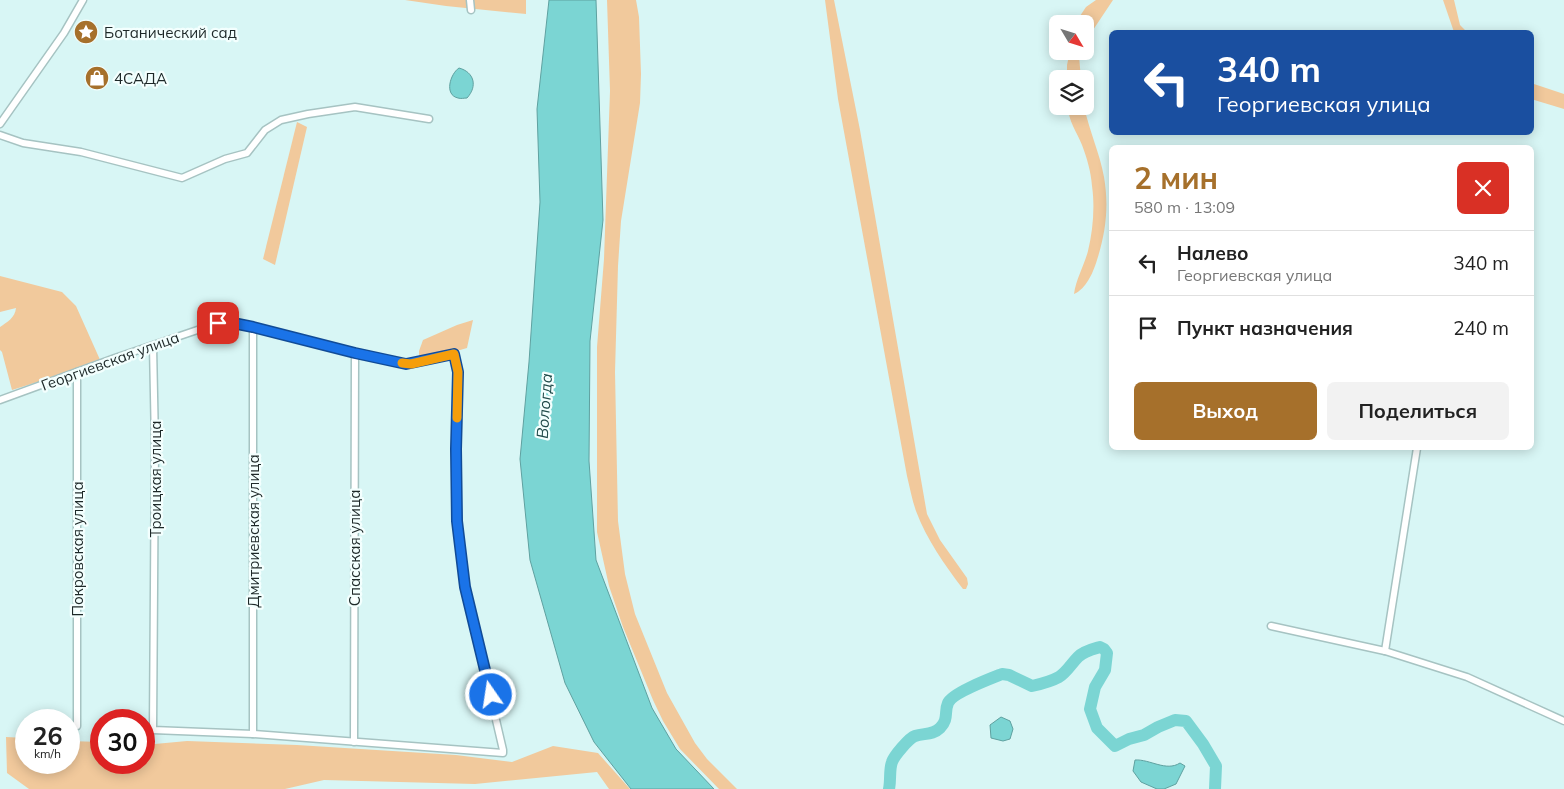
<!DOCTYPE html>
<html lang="ru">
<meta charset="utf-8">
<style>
:root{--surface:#fff;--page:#f2f2f2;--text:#222;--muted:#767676;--line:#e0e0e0;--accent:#a6702b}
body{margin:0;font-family:Mulish,sans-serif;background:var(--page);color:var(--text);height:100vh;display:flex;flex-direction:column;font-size:19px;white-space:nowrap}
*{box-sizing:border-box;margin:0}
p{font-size:16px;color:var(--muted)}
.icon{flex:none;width:28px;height:28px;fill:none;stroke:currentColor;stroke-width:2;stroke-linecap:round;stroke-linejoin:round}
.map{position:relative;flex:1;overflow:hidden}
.drawer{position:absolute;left:1109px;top:145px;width:425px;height:305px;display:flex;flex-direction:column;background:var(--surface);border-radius:8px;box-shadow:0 2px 12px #0003}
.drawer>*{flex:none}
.top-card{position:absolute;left:1109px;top:30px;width:425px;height:105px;border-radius:8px;box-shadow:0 2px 12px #0003;background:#1a4fa0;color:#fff;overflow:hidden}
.needle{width:32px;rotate:128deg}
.tools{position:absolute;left:1049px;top:15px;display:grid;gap:10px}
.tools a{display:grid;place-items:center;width:45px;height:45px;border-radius:8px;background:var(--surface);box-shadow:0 2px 12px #0003;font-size:25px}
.speed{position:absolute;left:15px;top:709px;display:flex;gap:10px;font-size:25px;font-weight:700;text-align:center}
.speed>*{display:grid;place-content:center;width:65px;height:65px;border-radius:50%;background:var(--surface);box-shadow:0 2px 12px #0003;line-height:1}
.speed small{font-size:12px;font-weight:400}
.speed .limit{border:8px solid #d22;background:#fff;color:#111}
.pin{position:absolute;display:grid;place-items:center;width:42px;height:42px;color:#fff;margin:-21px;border-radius:10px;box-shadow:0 2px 8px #0006}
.me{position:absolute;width:55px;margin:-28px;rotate:347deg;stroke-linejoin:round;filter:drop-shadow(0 0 4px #0008)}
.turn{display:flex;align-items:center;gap:18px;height:105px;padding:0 25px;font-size:22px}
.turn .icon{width:65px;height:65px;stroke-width:2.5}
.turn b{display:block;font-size:35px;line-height:42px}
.round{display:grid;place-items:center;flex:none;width:52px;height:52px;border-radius:8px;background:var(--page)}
.headline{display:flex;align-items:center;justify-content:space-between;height:85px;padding:0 25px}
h1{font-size:30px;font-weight:700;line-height:38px;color:var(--accent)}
.button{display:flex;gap:10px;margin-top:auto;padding:10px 25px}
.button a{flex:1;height:58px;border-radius:8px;background:var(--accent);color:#fff;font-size:20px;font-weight:700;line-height:58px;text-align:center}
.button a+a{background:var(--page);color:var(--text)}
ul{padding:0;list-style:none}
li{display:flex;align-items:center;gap:15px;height:65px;padding:0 25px;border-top:1px solid var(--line)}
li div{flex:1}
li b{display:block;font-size:19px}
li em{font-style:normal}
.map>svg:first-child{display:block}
</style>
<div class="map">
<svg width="1564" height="789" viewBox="0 0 1564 789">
<rect width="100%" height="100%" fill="#d8f6f5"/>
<g fill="#f1c99c">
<polygon points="405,0 526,0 526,14 446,6"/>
<polygon points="607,0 636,0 639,17 641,74 640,103 621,221 618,266 615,372 618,521 625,574 635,614 667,693 695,743 707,759 737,789 719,789 680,749 663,721 653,700 623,627 609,586 597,532 597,347 604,259 610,91"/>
<path d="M825,0H834L860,130L927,514L940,540L967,578L968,584L966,589H963C944,564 927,540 916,511C912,500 910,488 907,476L838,99Z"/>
<polygon points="1096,0 1113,0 1085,42 1085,24 1076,24 1076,22 1086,7"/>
<polygon points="1443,0 1454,0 1460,25 1467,32 1454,32"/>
<polygon points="1070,51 1081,51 1079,56 1081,79 1067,79 1067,65"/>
<polygon points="1531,83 1564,94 1564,109 1531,99"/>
<path d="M1068,106H1084C1089,130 1100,154 1104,177C1109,206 1106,232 1097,260C1093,273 1086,289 1074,294C1076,279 1084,266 1088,251C1093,230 1095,207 1092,186C1091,172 1087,158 1082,145C1077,132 1068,121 1068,106Z"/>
<polygon points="297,122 307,127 275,265 263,259"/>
<path d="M0,276L62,292L76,306L101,362L12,390L2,352L0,350V327C7,322 15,318 16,308L0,312Z"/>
<polygon points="473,320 467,348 419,362 419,351 423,340 457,325"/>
<polygon points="6,737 26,738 26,762 69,762 69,741 101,742 101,762 144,762 144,745 187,741 297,745 456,755 512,762 553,746 598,753 630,789 609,789 597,772 475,784 324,780 285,789 29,789 7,773"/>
</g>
<g fill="#7bd5d3" stroke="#5fa1a0">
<polygon points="549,0 596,0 603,220 590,341 589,461 596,560 652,708 676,749 714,789 631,789 594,742 565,683 530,560 520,459 529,362 540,202 537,109"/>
<path d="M459,68C474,72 478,86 467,98C464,98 461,99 458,98C444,95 450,74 459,68Z"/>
<polygon points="1001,717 1010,721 1013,729 1010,739 1003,741 991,738 990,725"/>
<path d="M1135,760C1150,759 1166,772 1180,763L1185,766L1176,784L1164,789H1157L1141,782L1133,771Z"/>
</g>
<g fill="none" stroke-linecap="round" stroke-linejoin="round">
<path stroke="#7bd5d3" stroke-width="12" d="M889,789C891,780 889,770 892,762C894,756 909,738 915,736C924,733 933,735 940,728C949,719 944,712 948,703C952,693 992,678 1002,674L1009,675L1032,686C1041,684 1050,682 1059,677C1067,672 1071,664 1078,657C1084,651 1093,649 1100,647L1104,649L1107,653L1105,670L1095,687L1090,709L1097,728L1115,746L1129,739L1144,735L1158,727L1175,720L1186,721L1203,744L1216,766L1215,789"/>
<g stroke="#a6c3c2" stroke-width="9">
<g id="street">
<polyline points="470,0 471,10"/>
<polyline points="0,124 64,33 83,0"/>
<polyline points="0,135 23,143 81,152 182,178 225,159 247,153 265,130 281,120 308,114 355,107 429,119"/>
<polyline points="77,372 77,726"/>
<polyline points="0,400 115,358 218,323 227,322 406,364 454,354 458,372 456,449 457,521 465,587 503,750 503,753 253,734 153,730 155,444 153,346"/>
<polyline points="1271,626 1385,651 1467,677 1564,721"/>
<polyline points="1385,651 1417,448"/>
<polyline points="253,734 253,327"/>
<polyline points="354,742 355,353"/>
</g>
</g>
<use href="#street" stroke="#fff" stroke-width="6"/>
</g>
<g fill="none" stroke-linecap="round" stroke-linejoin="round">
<g stroke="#114b97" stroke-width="12">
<polyline id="route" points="218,323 228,322 253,327 355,353 406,364 454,354 458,372 456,449 457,521 465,587 491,695"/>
</g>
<use href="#route" stroke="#1a73e8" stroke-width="9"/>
<polyline stroke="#f59e0b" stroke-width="9" points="402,363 411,364 454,354 458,372 457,418"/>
</g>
<defs>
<g id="sight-disc" transform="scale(1.25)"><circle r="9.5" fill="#a6702b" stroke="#f3fffe"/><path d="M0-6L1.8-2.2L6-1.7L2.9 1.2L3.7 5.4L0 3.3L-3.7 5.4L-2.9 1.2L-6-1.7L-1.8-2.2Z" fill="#fff"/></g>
<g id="shop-disc" transform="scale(1.25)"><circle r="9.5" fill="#a6702b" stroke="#f3fffe"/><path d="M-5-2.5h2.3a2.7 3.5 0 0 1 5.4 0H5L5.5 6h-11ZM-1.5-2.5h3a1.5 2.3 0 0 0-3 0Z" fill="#fff"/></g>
</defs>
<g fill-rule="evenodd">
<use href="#sight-disc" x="86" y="32"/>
<use href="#shop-disc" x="97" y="78"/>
</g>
<g text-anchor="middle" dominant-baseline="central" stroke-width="4.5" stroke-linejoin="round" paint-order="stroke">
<g font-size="15" fill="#1d2828" stroke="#f3fffe" text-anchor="start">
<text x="104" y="32">Ботанический сад</text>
<text x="114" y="78">4САДА</text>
</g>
<g font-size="15" fill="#1d2828" stroke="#f3fffe">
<text transform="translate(110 361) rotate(-20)">Георгиевская улица</text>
<text transform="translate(155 479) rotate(-90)">Троицкая улица</text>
<text transform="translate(253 531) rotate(-90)">Дмитриевская улица</text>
<text transform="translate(354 548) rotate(-90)">Спасская улица</text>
<text transform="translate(77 549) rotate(-90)">Покровская улица</text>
</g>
<g font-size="16" font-style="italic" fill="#214b4a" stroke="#f3fffe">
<text transform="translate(544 406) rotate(-86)">Вологда</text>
</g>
</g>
</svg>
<div class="tools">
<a><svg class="needle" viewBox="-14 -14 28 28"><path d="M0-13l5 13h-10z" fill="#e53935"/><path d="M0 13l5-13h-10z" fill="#767676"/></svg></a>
<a><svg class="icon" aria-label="layers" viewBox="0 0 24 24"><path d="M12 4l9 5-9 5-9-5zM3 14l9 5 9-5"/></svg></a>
</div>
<div class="speed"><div>26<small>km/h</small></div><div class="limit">30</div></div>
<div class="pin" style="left:218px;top:323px;background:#d93025"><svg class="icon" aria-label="arrive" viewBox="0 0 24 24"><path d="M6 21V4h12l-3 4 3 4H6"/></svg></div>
<svg class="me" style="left:491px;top:695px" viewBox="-20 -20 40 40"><circle r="17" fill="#1a73e8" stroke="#fff" stroke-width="3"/><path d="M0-11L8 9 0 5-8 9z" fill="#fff"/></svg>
<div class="top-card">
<div class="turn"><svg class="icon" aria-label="left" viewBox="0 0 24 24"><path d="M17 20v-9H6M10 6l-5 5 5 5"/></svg><div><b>340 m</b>Георгиевская улица</div></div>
</div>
<section class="drawer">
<div class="headline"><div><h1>2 мин</h1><p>580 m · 13:09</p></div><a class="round" style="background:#d93025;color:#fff"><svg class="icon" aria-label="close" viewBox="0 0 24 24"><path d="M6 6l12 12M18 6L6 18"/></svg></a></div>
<ul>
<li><svg class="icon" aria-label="left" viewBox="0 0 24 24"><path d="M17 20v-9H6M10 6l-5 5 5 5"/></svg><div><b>Налево</b><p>Георгиевская улица</p></div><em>340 m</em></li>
<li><svg class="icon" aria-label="arrive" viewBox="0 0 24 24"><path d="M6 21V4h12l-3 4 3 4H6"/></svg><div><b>Пункт назначения</b></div><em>240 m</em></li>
</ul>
<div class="button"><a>Выход</a><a>Поделиться</a></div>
</section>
</div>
